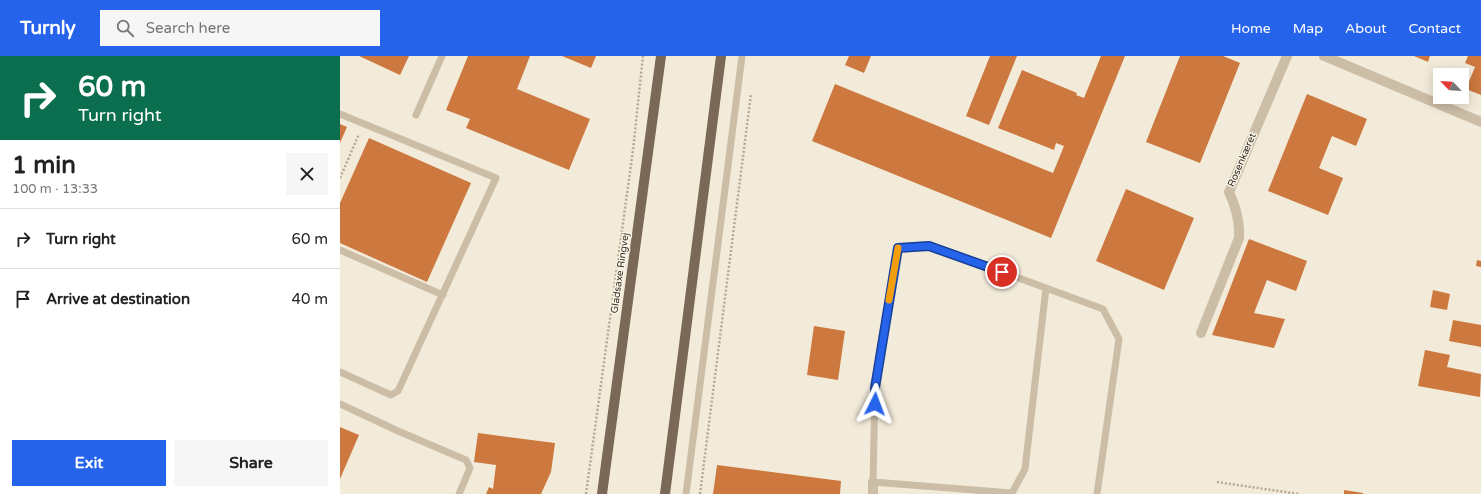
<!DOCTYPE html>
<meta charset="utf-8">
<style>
:root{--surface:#fff;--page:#f6f6f6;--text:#222;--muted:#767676;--line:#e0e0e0;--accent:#2563eb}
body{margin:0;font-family:"Varela Round",sans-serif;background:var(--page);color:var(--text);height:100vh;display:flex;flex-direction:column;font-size:15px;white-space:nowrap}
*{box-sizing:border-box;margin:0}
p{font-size:13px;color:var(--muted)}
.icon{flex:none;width:22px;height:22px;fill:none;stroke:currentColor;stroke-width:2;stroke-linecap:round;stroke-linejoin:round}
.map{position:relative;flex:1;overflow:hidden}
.side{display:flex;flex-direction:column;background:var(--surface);width:340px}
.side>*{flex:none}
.guide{background:#0b6e4f;color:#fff;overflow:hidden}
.needle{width:26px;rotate:295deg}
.tools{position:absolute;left:1093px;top:12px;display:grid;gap:8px}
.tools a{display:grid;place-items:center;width:36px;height:36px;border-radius:0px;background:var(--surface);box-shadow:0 2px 10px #0003;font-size:20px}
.pin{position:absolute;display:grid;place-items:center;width:34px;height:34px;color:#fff;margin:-17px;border:2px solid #fff;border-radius:50%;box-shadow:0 1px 4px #0007}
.me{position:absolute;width:44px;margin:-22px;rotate:3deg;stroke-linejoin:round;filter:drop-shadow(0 0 3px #0008)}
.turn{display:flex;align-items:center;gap:14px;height:84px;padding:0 12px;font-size:18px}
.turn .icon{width:52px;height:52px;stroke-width:2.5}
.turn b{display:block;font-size:28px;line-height:34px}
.round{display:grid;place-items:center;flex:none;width:42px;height:42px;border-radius:0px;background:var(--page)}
.head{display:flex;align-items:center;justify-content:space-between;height:68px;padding:0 12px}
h1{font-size:24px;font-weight:700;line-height:30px}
.primary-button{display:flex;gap:8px;margin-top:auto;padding:8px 12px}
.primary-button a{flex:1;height:46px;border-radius:0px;background:var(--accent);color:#fff;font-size:16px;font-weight:700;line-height:46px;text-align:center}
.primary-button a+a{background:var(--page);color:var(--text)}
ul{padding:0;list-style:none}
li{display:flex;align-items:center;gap:12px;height:60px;padding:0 12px;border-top:1px solid var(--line)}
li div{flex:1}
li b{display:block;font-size:15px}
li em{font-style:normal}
header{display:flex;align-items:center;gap:24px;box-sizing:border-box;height:56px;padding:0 20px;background:var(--accent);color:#fff}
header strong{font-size:19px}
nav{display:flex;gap:22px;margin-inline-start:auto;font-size:14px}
.search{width:280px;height:36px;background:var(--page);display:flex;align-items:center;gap:10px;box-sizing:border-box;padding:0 14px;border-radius:0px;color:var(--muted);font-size:15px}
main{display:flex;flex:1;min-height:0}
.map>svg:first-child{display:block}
</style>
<header>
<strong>Turnly</strong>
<div class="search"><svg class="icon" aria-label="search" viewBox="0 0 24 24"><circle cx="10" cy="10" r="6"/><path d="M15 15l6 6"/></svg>Search here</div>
<nav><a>Home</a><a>Map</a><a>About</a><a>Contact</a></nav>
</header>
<main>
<section class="side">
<div class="guide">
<div class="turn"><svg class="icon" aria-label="right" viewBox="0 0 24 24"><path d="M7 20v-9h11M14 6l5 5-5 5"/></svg><div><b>60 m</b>Turn right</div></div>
</div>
<div class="head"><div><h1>1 min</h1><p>100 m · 13:33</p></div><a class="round"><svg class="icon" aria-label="close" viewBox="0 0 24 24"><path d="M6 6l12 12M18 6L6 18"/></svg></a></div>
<ul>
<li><svg class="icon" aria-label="right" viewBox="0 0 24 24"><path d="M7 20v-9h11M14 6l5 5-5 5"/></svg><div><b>Turn right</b></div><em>60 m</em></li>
<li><svg class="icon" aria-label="arrive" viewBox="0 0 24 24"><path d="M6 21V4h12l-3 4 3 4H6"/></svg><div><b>Arrive at destination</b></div><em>40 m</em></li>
</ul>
<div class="primary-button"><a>Exit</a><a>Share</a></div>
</section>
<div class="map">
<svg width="1141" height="438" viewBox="0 0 1141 438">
<rect width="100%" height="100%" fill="#f3ebda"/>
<g fill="#cc783f">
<polygon points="19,0 69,0 60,19"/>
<polygon points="128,0 190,0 177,33 250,63 229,114 126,72 130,63 106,54"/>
<polygon points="222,0 256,0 251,12"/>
<polygon points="509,0 531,0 524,17 505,9"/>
<polygon points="650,0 677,0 649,69 626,60"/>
<polygon points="761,0 785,0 711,182 472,85 495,28 713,117 724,90 716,87 714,94 658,72 682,14 737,37 736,39 744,42"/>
<polygon points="840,0 883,0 900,7 860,107 806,86"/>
<polygon points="1074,0 1090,0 1088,6"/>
<polygon points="1128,0 1141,0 1141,39 1126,33 1135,11 1125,7"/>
<polygon points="967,38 1027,63 1016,90 992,80 979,112 1003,122 988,159 928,135"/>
<polygon points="0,68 7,71 0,87"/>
<polygon points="29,82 131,127 87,226 0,187 0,147"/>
<polygon points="786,133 854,162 824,234 756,205"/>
<polygon points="909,183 967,205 956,235 927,224 914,257 945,263 934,292 872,279"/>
<polygon points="1137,204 1141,205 1141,211 1136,210"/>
<polygon points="1093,234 1110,238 1107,254 1090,251"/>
<polygon points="1113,264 1141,269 1141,291 1109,285"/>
<polygon points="474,270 505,275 498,324 467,319"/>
<polygon points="1085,294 1110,299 1107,311 1141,318 1140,341 1078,330"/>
<polygon points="0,371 19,379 0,423"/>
<polygon points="138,377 215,387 211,416 201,438 146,438 149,431 153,433 156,409 134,406"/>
<polygon points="377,409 501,425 500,438 373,438"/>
<polygon points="1004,434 1023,437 1023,438 1004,438"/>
</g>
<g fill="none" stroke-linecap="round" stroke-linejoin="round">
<g stroke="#b8a790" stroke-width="2.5" stroke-dasharray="2 2" stroke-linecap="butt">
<polyline points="0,122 19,78"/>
<polyline points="877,426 959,438"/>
<polyline points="246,438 293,94 303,0"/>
<polyline points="360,438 411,38"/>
</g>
<g stroke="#ccbda6" stroke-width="7">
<polyline points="0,58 156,122 58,335 51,339 0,316"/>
<polyline points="76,59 102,0"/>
<polyline points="0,194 103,239"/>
<polyline points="706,232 685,413 672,437 533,426 535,332 558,192 589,189 763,253 779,283 757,438"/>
<polyline points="0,348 58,375 126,404 130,412 119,438"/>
<polyline points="346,438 402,0"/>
</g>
<g stroke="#ccbda6" stroke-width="10">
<polyline points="984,0 1141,66"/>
<path d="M861,277L899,182C900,165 896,151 889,136L947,0"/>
<polyline points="533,438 533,426"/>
</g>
<g stroke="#7a6957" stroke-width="10">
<polyline points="262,438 321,0"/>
<polyline points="325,438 381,0"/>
</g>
</g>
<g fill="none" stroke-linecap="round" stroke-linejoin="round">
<g stroke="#184099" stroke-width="10">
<polyline id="route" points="535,348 535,332 558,192 589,190 662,216"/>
</g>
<use href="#route" stroke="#2563eb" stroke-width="7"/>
<polyline stroke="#f59e0b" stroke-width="7" points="549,244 558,192"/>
</g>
<g text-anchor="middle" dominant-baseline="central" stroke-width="3" stroke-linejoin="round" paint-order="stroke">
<g font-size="10" fill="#372f27" stroke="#faf5e7">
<text transform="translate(902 104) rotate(-67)">Rosenkæret</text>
<text transform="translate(280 217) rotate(-82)">Gladsaxe Ringvej</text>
</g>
</g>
</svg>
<div class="tools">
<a><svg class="needle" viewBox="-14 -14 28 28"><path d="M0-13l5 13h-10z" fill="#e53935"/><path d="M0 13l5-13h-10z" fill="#767676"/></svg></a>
</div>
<div class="pin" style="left:662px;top:216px;background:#d93025"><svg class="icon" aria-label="arrive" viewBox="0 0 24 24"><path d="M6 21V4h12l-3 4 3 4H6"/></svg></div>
<svg class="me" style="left:535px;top:348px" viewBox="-20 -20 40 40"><path d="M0-17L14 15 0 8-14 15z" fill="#2563eb" stroke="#fff" stroke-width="4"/></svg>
</div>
</main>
